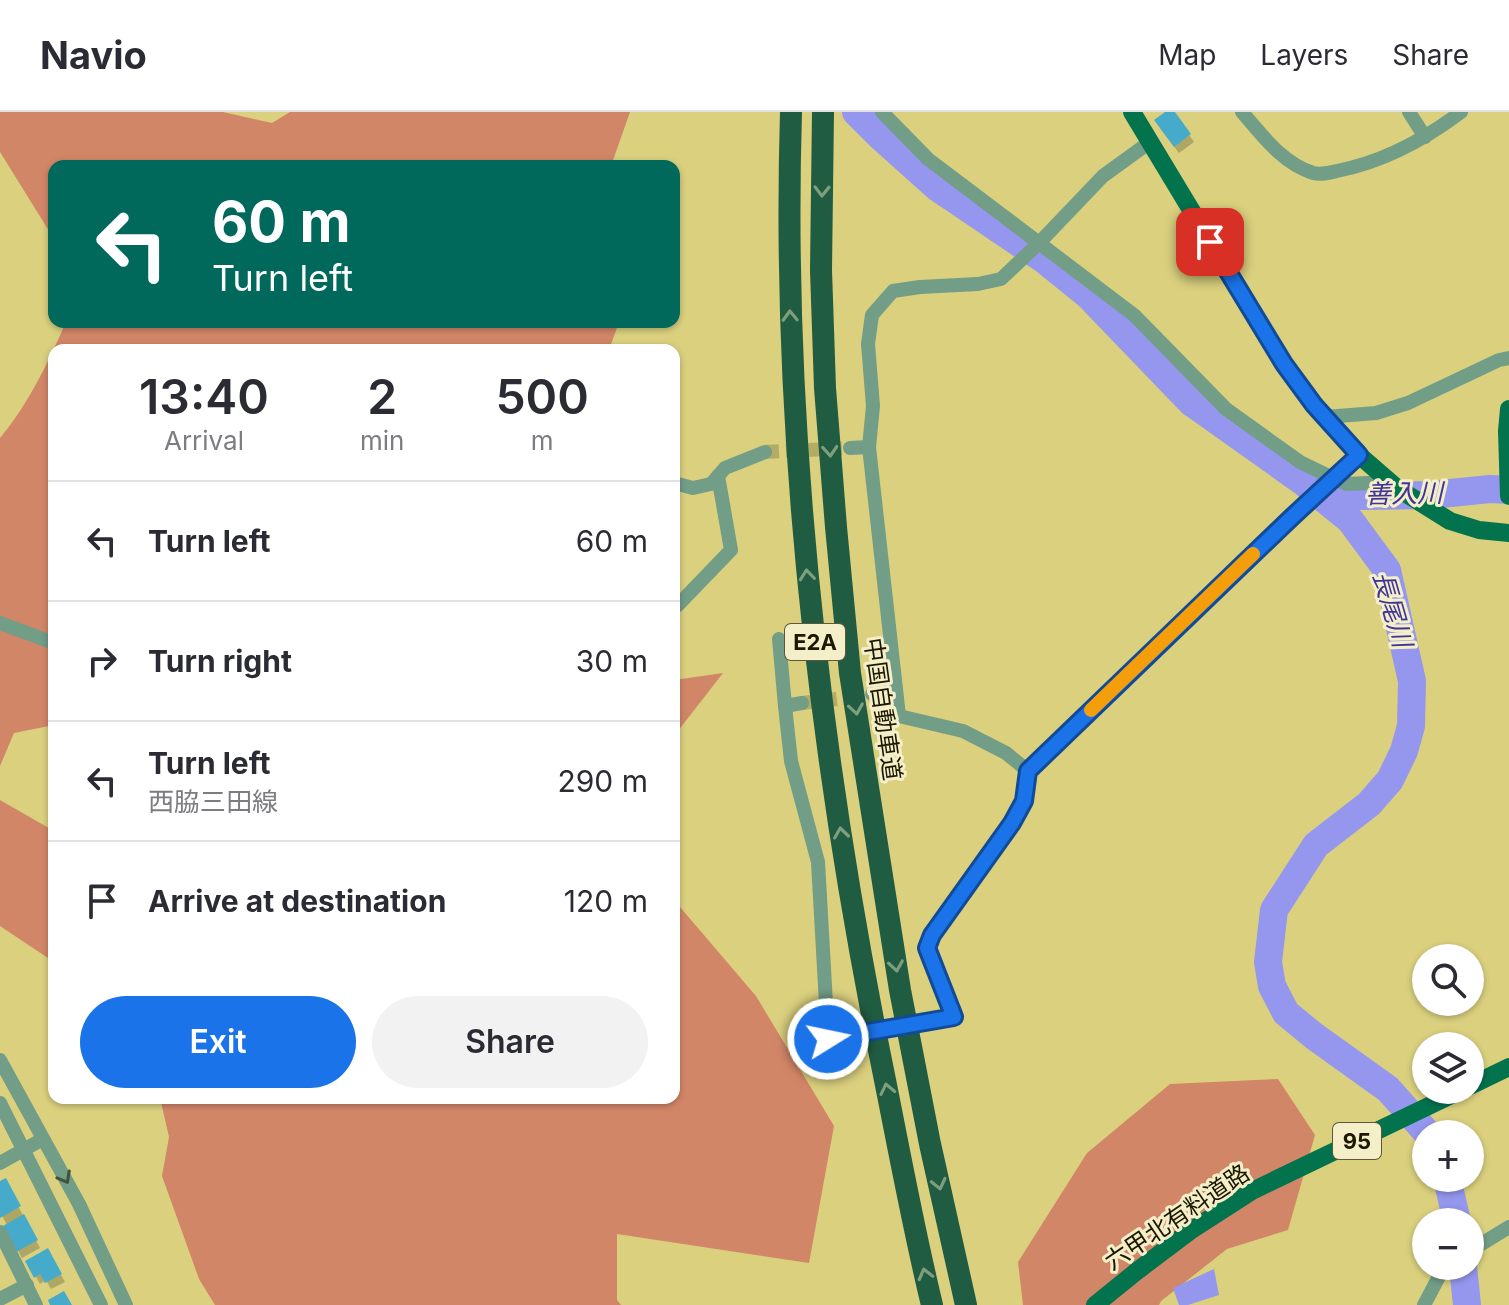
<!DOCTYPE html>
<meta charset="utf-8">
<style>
:root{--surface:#fff;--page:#f2f2f3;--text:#2b2b33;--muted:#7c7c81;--line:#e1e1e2;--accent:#1a73e8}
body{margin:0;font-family:Inter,"Noto Sans JP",sans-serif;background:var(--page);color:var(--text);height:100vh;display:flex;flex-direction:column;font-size:30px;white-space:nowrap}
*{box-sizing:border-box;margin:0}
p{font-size:26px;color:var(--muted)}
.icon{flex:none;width:44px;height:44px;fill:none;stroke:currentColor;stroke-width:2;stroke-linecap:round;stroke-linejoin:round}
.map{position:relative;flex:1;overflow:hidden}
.panel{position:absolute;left:48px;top:232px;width:632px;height:760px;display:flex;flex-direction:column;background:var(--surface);border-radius:16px;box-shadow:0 2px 6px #0004}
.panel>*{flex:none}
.banner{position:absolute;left:48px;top:48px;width:632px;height:168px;border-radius:16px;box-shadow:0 2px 6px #0004;background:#00695c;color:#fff;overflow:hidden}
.fabs{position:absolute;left:1412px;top:832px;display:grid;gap:16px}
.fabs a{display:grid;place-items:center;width:72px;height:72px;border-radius:50%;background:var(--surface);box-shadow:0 2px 6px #0004;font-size:40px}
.pin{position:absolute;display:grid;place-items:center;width:68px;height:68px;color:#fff;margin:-34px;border-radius:16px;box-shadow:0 4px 12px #0006}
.me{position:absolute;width:88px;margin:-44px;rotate:80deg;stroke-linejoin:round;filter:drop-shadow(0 0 6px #0008)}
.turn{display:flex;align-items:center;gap:28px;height:168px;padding:0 32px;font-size:36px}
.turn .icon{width:104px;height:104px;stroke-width:2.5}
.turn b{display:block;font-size:56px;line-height:68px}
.eta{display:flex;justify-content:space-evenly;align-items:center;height:136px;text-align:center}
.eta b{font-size:48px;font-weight:600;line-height:56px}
.button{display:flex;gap:16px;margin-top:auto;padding:16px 32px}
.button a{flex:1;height:92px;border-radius:48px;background:var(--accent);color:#fff;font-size:32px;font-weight:600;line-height:92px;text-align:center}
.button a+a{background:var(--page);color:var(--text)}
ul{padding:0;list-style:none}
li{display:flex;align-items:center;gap:24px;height:120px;padding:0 32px;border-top:2px solid var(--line)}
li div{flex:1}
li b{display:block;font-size:30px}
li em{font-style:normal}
header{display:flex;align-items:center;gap:48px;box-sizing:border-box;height:112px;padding:0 40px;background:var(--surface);border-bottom:2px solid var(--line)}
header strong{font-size:38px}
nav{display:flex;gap:44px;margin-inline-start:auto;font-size:28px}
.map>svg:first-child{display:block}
</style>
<header>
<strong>Navio</strong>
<nav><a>Map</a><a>Layers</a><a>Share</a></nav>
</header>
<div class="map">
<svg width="1509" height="1193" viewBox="0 0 1509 1193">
<rect width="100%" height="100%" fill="#dad07e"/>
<g fill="#d28668">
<polygon points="0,0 223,0 272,11 290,0 630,0 611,54 54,54 54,127 0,40"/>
<path d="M66,210H619L609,238H54V613L14,621L0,654V326C29,291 48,251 66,210Z"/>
<polygon points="723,561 674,624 674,568"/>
<polygon points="0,688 54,719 54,850 0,814"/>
<polygon points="674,788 756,884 834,1014 809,1151 617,1122 617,1188 621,1193 215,1193 199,1167 162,1064 169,1025 160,986 674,986"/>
<polygon points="1278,967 1315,1023 1288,1118 1227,1137 1161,1189 1159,1193 1023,1193 1018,1150 1087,1041 1170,972"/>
</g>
<polygon fill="#9597ee" points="1214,1157 1219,1183 1188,1193 1179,1193 1173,1176"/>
<g fill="#0003">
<polygon points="1168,0 1173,0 1194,30 1179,41 1160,16"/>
<polygon points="5,1069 40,1136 22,1146 5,1115 7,1113 0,1100 0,1071"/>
<polygon points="48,1139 65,1170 51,1177 46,1168 40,1172 28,1150"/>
</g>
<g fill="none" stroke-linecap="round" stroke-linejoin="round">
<g stroke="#9597ee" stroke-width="28">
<polyline points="856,0 880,24 938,76 1046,149 1088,183 1191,290 1302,369 1350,408 1387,458 1412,569 1411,614 1404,639 1390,668 1369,692 1316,733 1274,798 1268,850 1272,874 1286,901 1314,924 1388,977 1428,1022"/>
<polyline points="1314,372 1359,384 1431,383 1490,377 1509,378"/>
<polyline points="1447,1066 1457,1110"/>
<polyline points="1463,1154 1467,1193"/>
</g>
</g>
<g fill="#46abcb">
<polygon points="1165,0 1175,0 1191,22 1174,35 1154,8"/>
<polygon points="6,1066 21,1094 0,1106 0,1069"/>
<polygon points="24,1102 38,1128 16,1140 3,1114"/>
<polygon points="48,1136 62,1162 45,1171 40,1162 34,1166 25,1149"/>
<polygon points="64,1179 72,1193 50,1193 48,1188"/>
</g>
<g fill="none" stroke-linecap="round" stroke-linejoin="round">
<g stroke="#b4ab65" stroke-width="14" stroke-dasharray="14 7" stroke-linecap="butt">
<polyline points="765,340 850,336"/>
<polyline points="802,591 862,584"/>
</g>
<g stroke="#729d87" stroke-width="14">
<polyline points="882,0 928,47 1134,203 1226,297 1300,350 1333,366 1347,372 1390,370"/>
<path d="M1242,0C1262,23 1282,51 1313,61C1321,63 1329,61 1337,59C1383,50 1424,28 1461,0"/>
<polyline points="1409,0 1425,25"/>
<polyline points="1325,305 1376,301 1408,291 1499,248 1509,246"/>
<polyline points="850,336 869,335"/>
<polyline points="674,371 693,376 711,372 725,356 765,340"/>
<polyline points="674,494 677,494 731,438 718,364"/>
<polyline points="0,511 54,531"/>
<polyline points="779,527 785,594"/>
<polyline points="872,582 896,578"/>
<polyline points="802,591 785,594 791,649 818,750 828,927"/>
<polyline points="1028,659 1292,405 1359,343"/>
<polyline points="954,905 927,836 932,823 1012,711 1024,689 1028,659 1006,641 963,619 899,604 869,335 873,294 868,232 872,203 893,179 920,175 978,172 1001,167 1039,131 1103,64 1150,30"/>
<polyline points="0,948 79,1092 126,1193"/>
<polyline points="0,991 101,1193"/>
<polyline points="0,1051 43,1027"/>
<polyline points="0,1120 36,1193"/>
<polyline points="1470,1139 1509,1115"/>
<polyline points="0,1187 27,1173"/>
<polyline points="1424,1193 1443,1157 1447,1154"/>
</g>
<g stroke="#02734d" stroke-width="18">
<polyline points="1132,0 1284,252 1314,293 1359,343 1397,376 1450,409 1479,418 1509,421"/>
<polyline points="1509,297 1507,319 1509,384"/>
<polyline points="1470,974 1509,955"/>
<polyline points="1095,1193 1137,1159 1190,1119 1252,1079 1462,978"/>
</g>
<g stroke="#205c42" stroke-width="22">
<path d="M791,0C781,325 820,650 885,968C900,1043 914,1119 932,1193"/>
<polyline points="823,0 821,158 825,276 836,415 850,561 900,878 930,1032 966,1193"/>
</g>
<polyline stroke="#729d87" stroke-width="14" points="828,927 954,905"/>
</g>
<defs><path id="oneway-chevron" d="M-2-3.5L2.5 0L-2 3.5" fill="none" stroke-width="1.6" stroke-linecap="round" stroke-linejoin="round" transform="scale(2)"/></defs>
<g stroke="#7f9e7e">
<use href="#oneway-chevron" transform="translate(822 79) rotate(91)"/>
<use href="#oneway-chevron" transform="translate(790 204) rotate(-92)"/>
<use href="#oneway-chevron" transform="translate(830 339) rotate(86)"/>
<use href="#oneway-chevron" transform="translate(807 463) rotate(-96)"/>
<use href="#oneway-chevron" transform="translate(856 597) rotate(81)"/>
<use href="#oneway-chevron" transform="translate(841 721) rotate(-98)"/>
<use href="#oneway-chevron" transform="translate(896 854) rotate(81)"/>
<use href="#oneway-chevron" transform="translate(887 977) rotate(-102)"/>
<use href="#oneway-chevron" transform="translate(939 1072) rotate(77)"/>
<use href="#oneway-chevron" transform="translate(925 1162) rotate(-104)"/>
</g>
<use stroke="#43543d" href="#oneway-chevron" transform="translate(65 1066) rotate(61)"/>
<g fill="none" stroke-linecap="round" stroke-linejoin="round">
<g stroke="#114b97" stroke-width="20">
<polyline id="route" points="828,927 954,905 927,836 932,823 1012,711 1024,689 1028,659 1292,405 1359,343 1314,293 1284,252 1210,130"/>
</g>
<use href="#route" stroke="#1a73e8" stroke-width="14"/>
<polyline stroke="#f59e0b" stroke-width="14" points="1091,598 1253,442"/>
</g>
<g text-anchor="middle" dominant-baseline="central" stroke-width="6" stroke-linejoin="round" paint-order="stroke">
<g fill="#f4efc8" stroke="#5d583d" stroke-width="2">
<rect x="785" y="512" width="60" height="36" rx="6"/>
<rect x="1333" y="1011" width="48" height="36" rx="6"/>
</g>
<g font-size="22" font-weight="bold" fill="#1c1801">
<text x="815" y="530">E2A</text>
<text x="1357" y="1029">95</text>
</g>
<g font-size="24" fill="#1c1801" stroke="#f4efc8">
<text transform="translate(883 597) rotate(82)">中国自動車道</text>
<text transform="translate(1177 1105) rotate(-34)">六甲北有料道路</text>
</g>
<g font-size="26" font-style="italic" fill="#403599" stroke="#f4efc8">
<text transform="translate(1404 381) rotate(-1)">善入川</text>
<text transform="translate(1393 497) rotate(74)">長尾川</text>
</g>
</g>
</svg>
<div class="fabs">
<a><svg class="icon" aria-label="search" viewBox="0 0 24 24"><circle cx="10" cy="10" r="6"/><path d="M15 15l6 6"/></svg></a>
<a><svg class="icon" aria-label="layers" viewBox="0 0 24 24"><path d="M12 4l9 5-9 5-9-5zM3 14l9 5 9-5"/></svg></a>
<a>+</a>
<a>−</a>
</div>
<div class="pin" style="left:1210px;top:130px;background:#d93025"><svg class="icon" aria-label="arrive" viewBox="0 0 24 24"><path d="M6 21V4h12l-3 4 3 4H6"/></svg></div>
<svg class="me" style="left:828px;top:927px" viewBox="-20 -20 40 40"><circle r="17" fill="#1a73e8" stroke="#fff" stroke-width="3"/><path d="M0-11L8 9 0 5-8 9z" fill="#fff"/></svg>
<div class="banner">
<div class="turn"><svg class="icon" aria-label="left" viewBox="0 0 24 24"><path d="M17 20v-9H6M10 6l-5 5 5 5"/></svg><div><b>60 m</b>Turn left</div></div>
</div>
<section class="panel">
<div class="eta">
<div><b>13:40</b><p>Arrival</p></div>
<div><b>2</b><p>min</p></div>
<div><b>500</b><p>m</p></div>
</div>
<ul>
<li><svg class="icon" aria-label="left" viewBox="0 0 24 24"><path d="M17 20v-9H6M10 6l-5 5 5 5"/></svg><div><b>Turn left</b></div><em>60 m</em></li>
<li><svg class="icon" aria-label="right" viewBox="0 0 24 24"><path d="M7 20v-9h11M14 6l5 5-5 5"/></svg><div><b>Turn right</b></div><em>30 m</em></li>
<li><svg class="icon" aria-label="left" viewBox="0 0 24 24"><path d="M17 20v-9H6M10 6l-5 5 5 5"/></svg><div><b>Turn left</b><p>西脇三田線</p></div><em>290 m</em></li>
<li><svg class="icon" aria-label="arrive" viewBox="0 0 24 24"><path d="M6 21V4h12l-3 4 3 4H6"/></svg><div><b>Arrive at destination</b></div><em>120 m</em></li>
</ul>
<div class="button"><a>Exit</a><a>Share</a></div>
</section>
</div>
